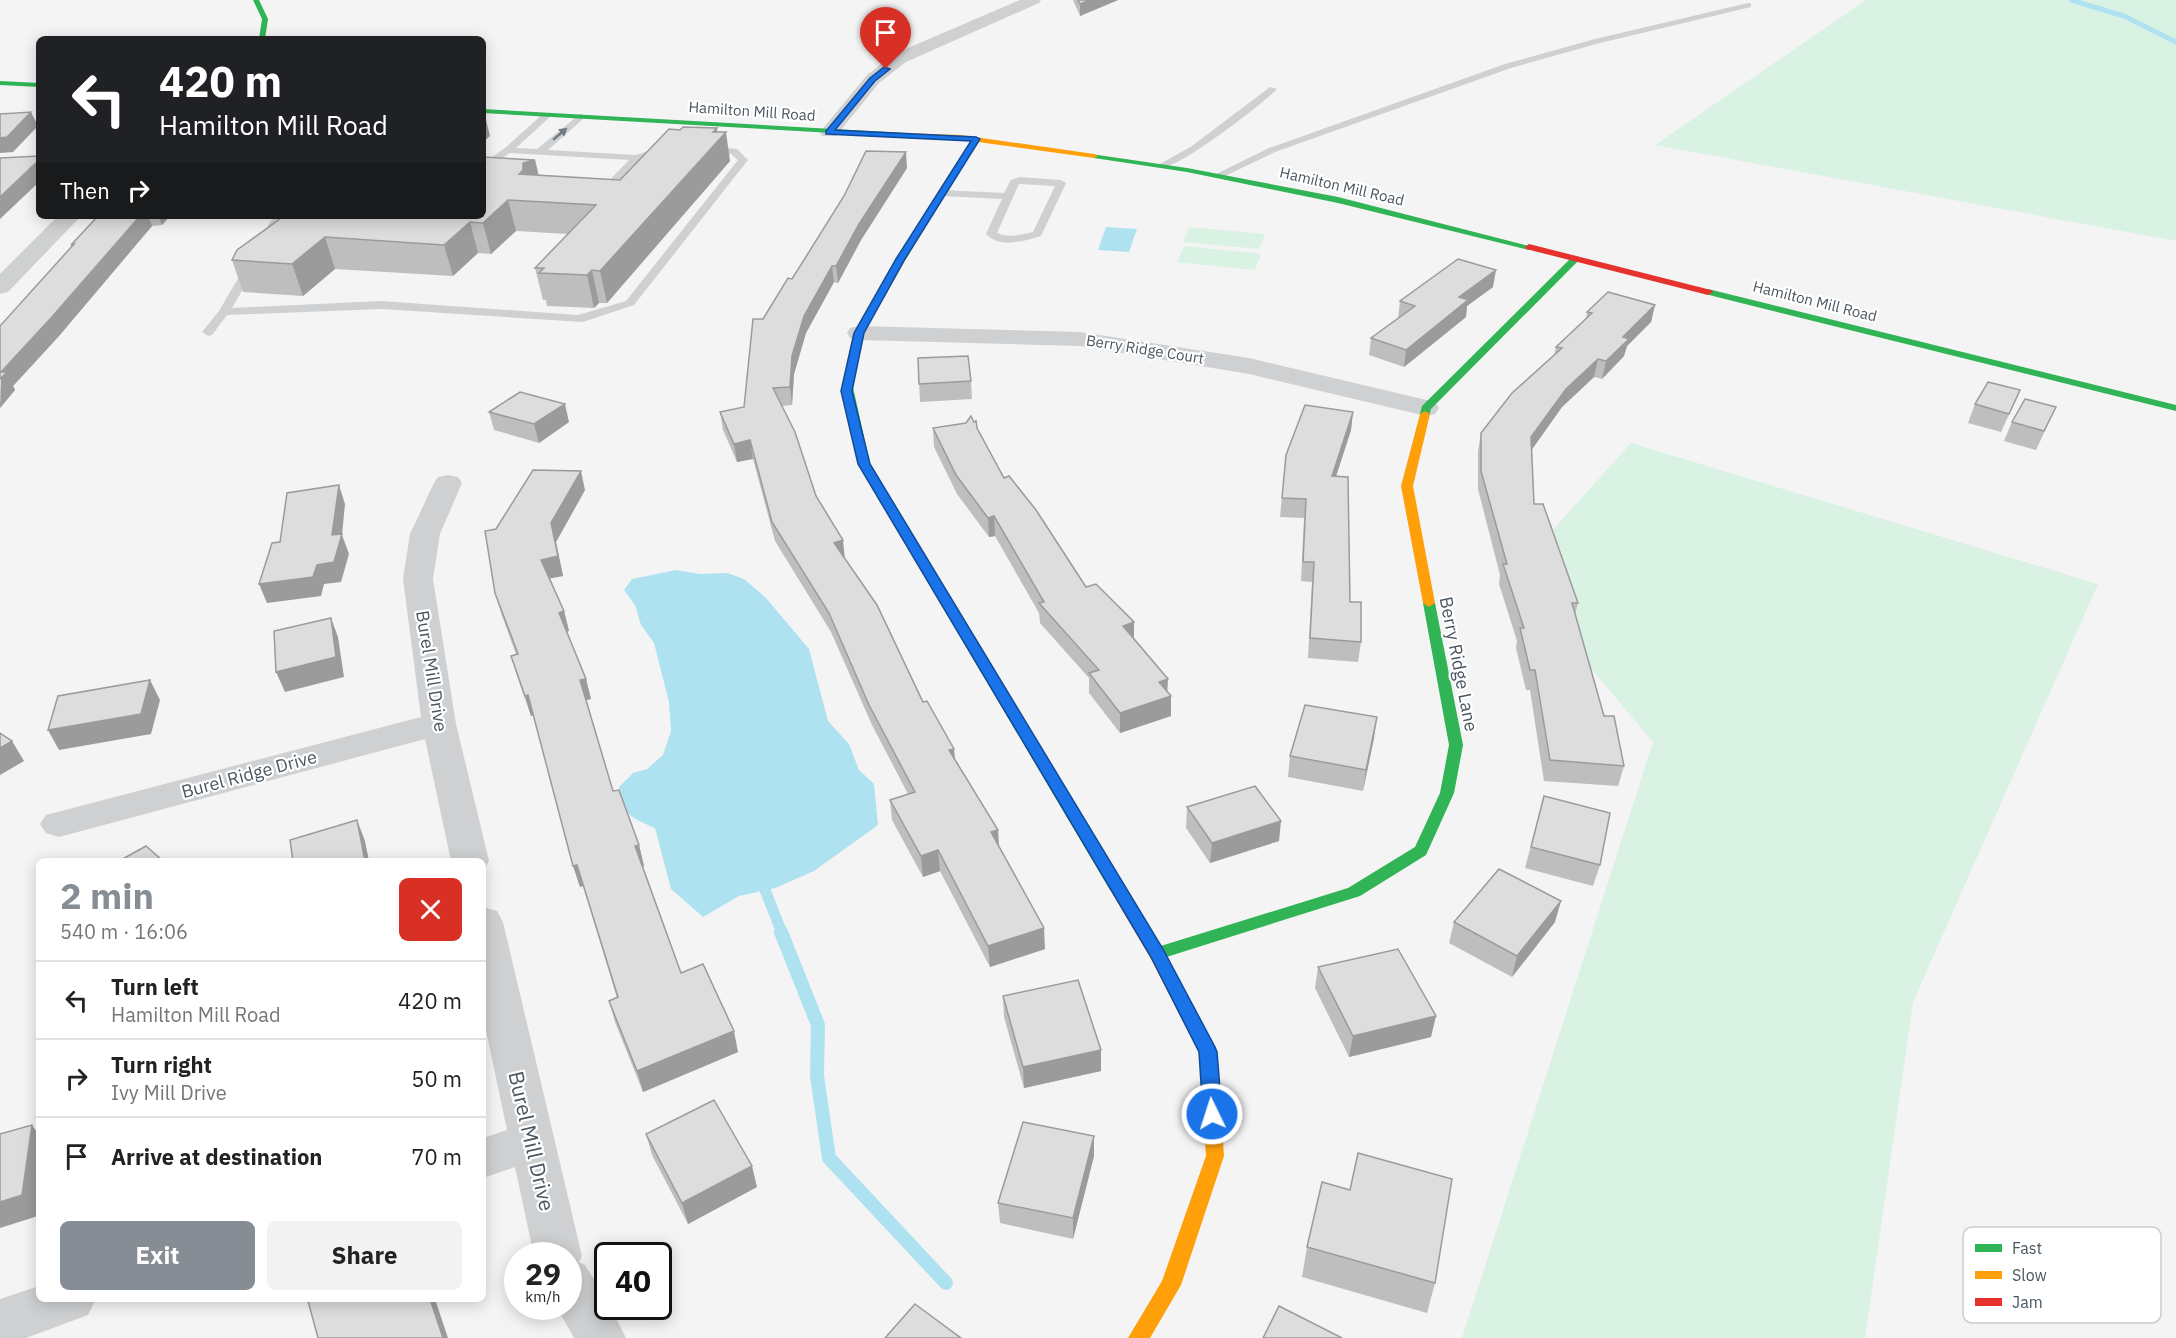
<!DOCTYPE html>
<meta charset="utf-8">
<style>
:root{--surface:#fff;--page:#f2f2f2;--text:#222;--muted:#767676;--line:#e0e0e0;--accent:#868d94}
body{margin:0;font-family:"IBM Plex Sans",sans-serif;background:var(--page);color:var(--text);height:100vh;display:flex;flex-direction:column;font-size:22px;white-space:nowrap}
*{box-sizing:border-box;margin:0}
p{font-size:20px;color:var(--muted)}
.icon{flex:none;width:33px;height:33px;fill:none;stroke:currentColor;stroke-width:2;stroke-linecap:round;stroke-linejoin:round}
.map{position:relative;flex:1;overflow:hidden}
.drawer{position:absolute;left:36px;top:858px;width:450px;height:444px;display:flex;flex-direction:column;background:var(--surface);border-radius:9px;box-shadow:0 3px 15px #0003}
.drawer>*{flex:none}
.hud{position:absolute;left:36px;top:36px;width:450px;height:183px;border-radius:9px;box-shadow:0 3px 15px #0003;background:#202124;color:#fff;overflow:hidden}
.speed{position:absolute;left:504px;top:1242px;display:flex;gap:12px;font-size:30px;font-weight:700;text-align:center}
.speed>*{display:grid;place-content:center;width:78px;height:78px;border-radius:50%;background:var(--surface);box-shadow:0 3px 15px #0003;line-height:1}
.speed small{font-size:15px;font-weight:400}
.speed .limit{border:3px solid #111;border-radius:9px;background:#fff;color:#111}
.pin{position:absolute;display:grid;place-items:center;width:51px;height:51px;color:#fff;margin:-62px -26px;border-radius:50% 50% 50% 0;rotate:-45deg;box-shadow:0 0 6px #0007}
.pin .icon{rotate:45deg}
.me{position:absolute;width:66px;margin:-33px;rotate:356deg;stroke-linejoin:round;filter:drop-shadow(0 0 4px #0008)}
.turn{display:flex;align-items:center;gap:21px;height:126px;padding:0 24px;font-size:27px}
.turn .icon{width:78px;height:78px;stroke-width:2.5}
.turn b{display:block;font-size:42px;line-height:51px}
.then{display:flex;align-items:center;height:57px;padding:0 24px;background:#0003;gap:12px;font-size:22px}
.round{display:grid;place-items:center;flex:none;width:63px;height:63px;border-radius:9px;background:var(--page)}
.summary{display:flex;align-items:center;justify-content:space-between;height:102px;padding:0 24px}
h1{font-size:36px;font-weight:800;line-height:45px;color:var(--accent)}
.button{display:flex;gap:12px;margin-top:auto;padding:12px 24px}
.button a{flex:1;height:69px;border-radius:9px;background:var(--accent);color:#fff;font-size:24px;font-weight:800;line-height:69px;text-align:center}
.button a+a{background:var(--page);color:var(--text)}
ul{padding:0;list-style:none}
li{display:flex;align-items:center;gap:18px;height:78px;padding:0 24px;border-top:2px solid var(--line)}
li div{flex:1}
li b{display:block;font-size:22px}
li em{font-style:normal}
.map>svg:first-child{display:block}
</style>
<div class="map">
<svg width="2176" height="1338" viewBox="0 0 2176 1338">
<rect width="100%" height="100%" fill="#f4f4f4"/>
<g fill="#d9f2e3">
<polygon points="1866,0 2176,0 2176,241 1655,145"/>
<polygon points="1189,227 1265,234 1259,249 1183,242"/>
<polygon points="1184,246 1261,254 1255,270 1177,262"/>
<polygon points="1631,443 2098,584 1913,1002 1865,1338 1462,1338 1653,742 1512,575"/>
</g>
<g fill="#aee2f0">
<polygon points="1106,227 1137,229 1129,252 1098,250"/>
<path d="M676,570L700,574L727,573L744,579L766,598L809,649L828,721L849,744L859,770L874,784L878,825L814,871L775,888L739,896L703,917L671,889L655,828C632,818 621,814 619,787L633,773L647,769L663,755L671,731L669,702L654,643L641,625L635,605L624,590L632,579Z"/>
</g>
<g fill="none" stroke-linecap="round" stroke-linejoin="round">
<polyline stroke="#aee2f0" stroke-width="5" points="2071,0 2124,16 2176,42"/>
<polyline stroke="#aee2f0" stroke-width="11" points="765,890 782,933"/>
<polyline stroke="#aee2f0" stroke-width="14" points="781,932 818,1025 817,1076 829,1158 946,1283"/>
<g fill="#ced0d2" fill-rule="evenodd">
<polygon points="1748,3 1751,3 1751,7 1600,43 1511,68 1275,152 1221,178 1212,176 1269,148 1505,64 1595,39"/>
<path d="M1270,87L1277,89C1263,104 1177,170 1160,168V164L1192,146Z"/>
<path d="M544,113L552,115L516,148L537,149L580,114L583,115V119L548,150L636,155L664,146L669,149C660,156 647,155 639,162C625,173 614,197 594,194V190L603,187L629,160L510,153L483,170V163L505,148Z"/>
<polygon points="708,146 737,149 748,160 634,305 583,322 381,309 227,315 212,335 208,336 202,332 219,311 247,263 251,262 257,265 232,308 381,301 578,315 626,301 738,160 731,154 705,151 705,147"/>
<path d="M1019,177L1061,180L1066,183L1041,236C1024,241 1000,249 986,234L1002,199L942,196L937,193L942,190L1004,193L1011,180ZM1019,184L1055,186L1033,232C1021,235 1009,238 997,233Z"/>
<polygon points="276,216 288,216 279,224 268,245 260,245 259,243 270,222"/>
</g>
<g fill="#ced0d2" fill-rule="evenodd">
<polygon points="1020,0 1041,0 1039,3 906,62 879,83 836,136 822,136 820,132 867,75 894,54"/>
<polygon points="58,216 81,216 8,292 0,294 0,274"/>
<polygon points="859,326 1080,332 1249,358 1435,402 1439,408 1435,414 1426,416 1249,374 1080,346 859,340 850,338 847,333 850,328"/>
<polygon points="448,475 458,477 462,483 440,534 433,579 456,724 489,861 483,871 483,861 451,861 425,739 59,837 46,833 40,824 46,815 421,717 403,579 410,534 434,483 438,477"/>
<polygon points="483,907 497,911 503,922 582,1256 579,1262 585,1265 608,1302 608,1306 610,1306 626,1338 574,1338 556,1306 568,1306 568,1256 534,1256 515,1167 483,1178 483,1138 507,1130 483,1016"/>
<polygon points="39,1286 39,1299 96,1299 88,1315 26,1338 0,1338 0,1299"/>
</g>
<g fill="#30b455" fill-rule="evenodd">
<polygon points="253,0 259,0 268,19 265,39 259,39 262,19"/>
<polygon points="0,81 39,83 39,87 0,85"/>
<polygon points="483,109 904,133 908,135 904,137 483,113"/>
<polygon points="1091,154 1187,168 1338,197 1533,247 1529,250 1338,203 1187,172 1094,158 1090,156"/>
<polygon points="1572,257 1580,259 1431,409 1429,416 1421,416 1420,414 1422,406"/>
<polygon points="1708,289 2176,405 2176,411 1705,294 1703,292"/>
<polygon points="848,384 853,387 870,464 1122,882 1124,886 1122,890 1116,892 1110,890 858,464 843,387"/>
<polygon points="1429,599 1435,603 1463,745 1454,793 1426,855 1360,896 1157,960 1151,959 1149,954 1151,949 1348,888 1415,847 1440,793 1449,745 1423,603"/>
</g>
<g fill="#ff9f0a" fill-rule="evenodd">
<polygon points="901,133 961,135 1094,154 1098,156 1094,158 978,142 906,259 864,333 853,387 848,390 843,387 854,333 896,259 971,141 904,137 900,135"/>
<polygon points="1425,411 1430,414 1413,486 1435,603 1429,607 1423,603 1401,486 1420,414"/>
<polygon points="1212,1102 1218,1105 1221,1110 1224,1156 1181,1285 1150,1338 1128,1338 1162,1281 1206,1156 1203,1110 1206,1105"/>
</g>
<g fill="#e5322d" fill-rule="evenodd">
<polygon points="1529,244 1711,290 1713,292 1708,295 1526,249 1525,247"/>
<polygon points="1116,880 1122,882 1163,949 1217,1052 1221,1110 1218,1115 1212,1118 1206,1115 1203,1110 1199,1052 1150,957 1108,886 1110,882"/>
</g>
</g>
<g fill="#bebebf">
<polygon points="1073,0 1118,0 1080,16"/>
<polygon points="717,132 730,161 607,303 599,303 594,308 547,306 546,300 543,300 535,268 568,234 516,231 491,254 478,253 453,276 335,269 303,296 243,292 232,260 535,160 539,176 620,180"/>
<polygon points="907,168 861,240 838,283 834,282 806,333 794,374 792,405 782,406 816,496 845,559 955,759 998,830 999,846 1045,949 990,967 940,871 923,877 892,820 890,800 908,794 872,725 831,632 775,541 753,459 737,462 723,430 720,412 744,407 763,319 792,279"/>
<polygon points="98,216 170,216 162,225 152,226 59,336 13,386 15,390 0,408 72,247 71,245"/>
<polygon points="1493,287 1467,306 1466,317 1404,367 1369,355 1371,338 1398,318 1400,301"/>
<polygon points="1655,305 1651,322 1627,346 1624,356 1602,379 1594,377 1562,407 1532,449 1534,504 1578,603 1575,615 1604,716 1624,766 1618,786 1544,781 1530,690 1526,690 1516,648 1517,641 1499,584 1500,575 1478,489 1478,451 1481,433 1554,356 1556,347 1586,319 1587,312"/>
<polygon points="918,358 971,381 972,399 920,402"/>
<polygon points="2020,390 2001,432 1968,423 1975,404"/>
<polygon points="2056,407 2036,450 2004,441 2012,422"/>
<polygon points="489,412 569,422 539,443 494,430"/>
<polygon points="1353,412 1351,430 1336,476 1350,602 1361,642 1358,662 1308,658 1312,582 1301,581 1304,518 1280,517 1286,455"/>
<polygon points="933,428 977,428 1004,478 1086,587 1134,622 1134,638 1167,691 1171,716 1120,733 1089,693 1089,678 1040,623 1039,613 995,536 989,537 957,494 934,447"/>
<polygon points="585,490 556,542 563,576 550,578 564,611 569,631 567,632 586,679 591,699 586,700 613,791 639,845 644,866 643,867 681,973 738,1052 643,1092 615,1022 609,1001 617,998 583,886 580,887 533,715 531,716 517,676 511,656 516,654 501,613 495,593 496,529"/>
<polygon points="1374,738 1363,791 1288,777 1290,756"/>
<polygon points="1544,796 1600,865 1593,886 1525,868"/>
<polygon points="1187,807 1279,841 1210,863 1186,828"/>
<polygon points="1454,922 1555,922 1512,977 1449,943"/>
<polygon points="1318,967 1431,1037 1349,1057 1315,988"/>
<polygon points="1003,996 1101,1071 1024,1088 1004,1017"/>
<polygon points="646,1134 757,1187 688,1224 652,1155"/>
<polygon points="1094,1136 1094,1156 1073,1239 1000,1223 998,1203"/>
<polygon points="1307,1247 1435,1283 1427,1313 1302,1277"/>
</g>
<g fill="#9b9b9b">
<polygon points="1090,0 1118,0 1080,16 1080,4"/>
<polygon points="483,108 490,136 483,142"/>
<polygon points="31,112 38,126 13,152 0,153 0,138"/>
<polygon points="717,128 718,140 726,132 730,161 607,303 600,271"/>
<polygon points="906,152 907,168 861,240 838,283 836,266 859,224"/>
<polygon points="39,160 39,182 0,219 0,197"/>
<polygon points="535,160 542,190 519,174 523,163"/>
<polygon points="508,200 516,231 491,254 483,223"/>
<polygon points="140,216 148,216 152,226 59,336 13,386 15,390 0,408 1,372"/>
<polygon points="158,216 170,216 162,225"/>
<polygon points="470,222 478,253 453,276 444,245"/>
<polygon points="325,237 335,269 303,296 292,264"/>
<polygon points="832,266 834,282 806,333 794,374 792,405 790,387 792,356 804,316"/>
<polygon points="592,270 599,303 594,308 587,275"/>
<polygon points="1496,270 1493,287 1467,306 1466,317 1404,367 1406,350 1459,297"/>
<polygon points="1655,305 1651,322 1627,346 1624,356 1602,379 1606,361 1623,337"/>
<polygon points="1598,359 1594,377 1562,407 1528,455 1531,437 1566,389"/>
<polygon points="565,404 569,422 539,443 534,424"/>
<polygon points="1353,412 1351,430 1330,495 1332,476"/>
<polygon points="750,440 753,459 737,462 734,444"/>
<polygon points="581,471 585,490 556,542 563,576 547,579 541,560 551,523"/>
<polygon points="339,485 345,504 342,535 349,554 341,582 324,584 321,596 267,603 259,584 317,565 332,535"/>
<polygon points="994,516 995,536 989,537 988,518"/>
<polygon points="843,540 845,560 834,543"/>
<polygon points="564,611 569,631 564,632 559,613"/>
<polygon points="331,618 338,637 344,677 285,692 276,672"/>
<polygon points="1134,622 1134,642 1123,626"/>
<polygon points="586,679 591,699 586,700 580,680"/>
<polygon points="1168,679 1167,697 1171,696 1171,716 1120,733 1120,713 1159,682"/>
<polygon points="150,680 160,700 151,734 59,750 48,730"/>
<polygon points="528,695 534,715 531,716 525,696"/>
<polygon points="1377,717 1374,738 1363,791 1366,770"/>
<polygon points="12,741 24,761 0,775 0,748"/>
<polygon points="954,749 956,769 949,750"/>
<polygon points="357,820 365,841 369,861 365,861"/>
<polygon points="1281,821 1279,841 1210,863 1212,843"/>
<polygon points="998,830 999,851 991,832"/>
<polygon points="639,845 644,866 641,867 635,846"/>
<polygon points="938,850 940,871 923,877 921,856"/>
<polygon points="577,865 583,886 580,887 573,866"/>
<polygon points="1561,901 1555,922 1512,977 1517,956"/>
<polygon points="1044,928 1045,949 990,967 988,946"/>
<polygon points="1436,1016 1431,1037 1349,1057 1353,1036"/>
<polygon points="734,1031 738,1052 643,1092 637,1071"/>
<polygon points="1101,1050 1101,1071 1024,1088 1023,1067"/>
<polygon points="32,1125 39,1135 39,1208 38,1216 0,1228 0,1202"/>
<polygon points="1094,1136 1094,1156 1073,1239 1073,1218"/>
<polygon points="752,1166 757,1187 688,1224 682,1203"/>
<polygon points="430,1299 435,1299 448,1338 443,1338"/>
</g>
<g fill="#ddddde" stroke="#9b9b9b" stroke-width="1.5">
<polygon points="1078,0 1090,0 1080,4"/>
<polygon points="31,112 7,137 0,138 0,114"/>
<polygon points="683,127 717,128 713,132 726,132 600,271 592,270 587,275 539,273 544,268 535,268 596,205 508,200 483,223 470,222 444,245 325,237 292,264 232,260 237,250 284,216 483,216 483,157 535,160 523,163 523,170 519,174 620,180 669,129 680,130"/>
<polygon points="866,151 906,152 859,224 836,266 832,266 804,316 792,356 790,387 773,388 795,432 816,496 843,540 834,543 877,605 923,702 927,701 954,749 949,750 998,830 991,832 1044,928 988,946 938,850 921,856 890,800 915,792 869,705 829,613 772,522 750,440 734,444 720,412 744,407 753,319 763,319 788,278 792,279 844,196"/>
<polygon points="39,156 39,160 0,197 0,158"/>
<polygon points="98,216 140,216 51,318 1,372 7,372 0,379 0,326 74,244 71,245"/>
<polygon points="1458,259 1496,270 1459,297 1468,300 1406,350 1371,338 1415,306 1400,301"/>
<polygon points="1608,292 1655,305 1623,337 1629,339 1606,361 1598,359 1566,389 1531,437 1534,504 1543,504 1578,603 1572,603 1604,716 1614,716 1624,766 1550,760 1535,670 1530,670 1520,628 1524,628 1503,564 1507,564 1481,471 1481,433 1512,393 1562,348 1556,347 1592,313 1587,312"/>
<polygon points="968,356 971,381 919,384 918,358"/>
<polygon points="1988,382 2020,390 2009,414 1975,404"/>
<polygon points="520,392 565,404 534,424 489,412"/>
<polygon points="2025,399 2056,407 2044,431 2012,422"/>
<polygon points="1305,405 1353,412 1332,476 1348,477 1350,602 1361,602 1361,642 1310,638 1314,562 1303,562 1306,499 1282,498 1286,455"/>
<polygon points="971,416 974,422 976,421 977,428 1004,478 1009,476 1036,510 1086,587 1096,584 1134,622 1123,626 1168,679 1159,682 1171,696 1120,713 1089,673 1099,670 1039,603 1044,602 994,516 988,518 956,475 933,428 966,423"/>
<polygon points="533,470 581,471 551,523 558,556 541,560 564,611 559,613 586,679 580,680 613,791 619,790 639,845 635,846 681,973 703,964 734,1031 637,1071 609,1001 618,997 577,865 573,866 528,695 525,696 511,656 518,654 495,593 485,531 496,529"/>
<polygon points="339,485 332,535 342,534 334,562 317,565 313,577 259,584 272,543 280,542 287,493"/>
<polygon points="331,618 336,657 276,672 274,631"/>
<polygon points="150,680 141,714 48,730 58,696"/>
<polygon points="1305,705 1377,717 1366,770 1290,756"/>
<polygon points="0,733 12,741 0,748"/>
<polygon points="1255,786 1281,821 1212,843 1187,807"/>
<polygon points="1544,796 1610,813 1600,865 1531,847"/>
<polygon points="357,820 365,861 293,861 290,840"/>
<polygon points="146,846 163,861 119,861"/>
<polygon points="1499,869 1561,901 1517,956 1454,922"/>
<polygon points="1398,949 1436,1016 1353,1036 1318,967"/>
<polygon points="1078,980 1101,1050 1023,1067 1003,996"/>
<polygon points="714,1100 752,1166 682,1203 646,1134"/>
<polygon points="1023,1122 1094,1136 1073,1218 998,1203"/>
<polygon points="32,1125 22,1195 0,1202 0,1134"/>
<polygon points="1358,1153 1452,1179 1435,1283 1307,1247 1322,1182 1350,1190"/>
<polygon points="312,1299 430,1299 443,1338 318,1338 308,1301"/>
<polygon points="915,1304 961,1338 885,1338"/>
<polygon points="1279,1306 1342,1338 1263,1338"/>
</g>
<defs><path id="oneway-solid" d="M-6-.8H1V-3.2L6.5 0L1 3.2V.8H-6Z" transform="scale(1.5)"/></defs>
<use fill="#727b83" href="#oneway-solid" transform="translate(560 134) rotate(-40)"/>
<polygon fill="#1a73e8" stroke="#114b97" stroke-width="1.5" points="884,67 890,69 875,81 835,130 976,137 980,139 905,259 864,333 852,391 870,464 1163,949 1215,1047 1217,1052 1222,1114 1219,1120 1212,1122 1206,1120 1203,1114 1199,1052 1151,957 858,464 841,391 854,333 896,259 971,141 826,134 826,131 870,78"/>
<g text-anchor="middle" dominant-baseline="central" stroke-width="4.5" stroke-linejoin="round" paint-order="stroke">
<g font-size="15" fill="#4a5661" stroke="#fff">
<text transform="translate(752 111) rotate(4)">Hamilton Mill Road</text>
<text transform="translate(1342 186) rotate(13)">Hamilton Mill Road</text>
<text transform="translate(1815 301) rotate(14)">Hamilton Mill Road</text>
<text transform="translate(1145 349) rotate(9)">Berry Ridge Court</text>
</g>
<g font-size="18" fill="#4a5661" stroke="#fff">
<text transform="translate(1459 664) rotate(79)">Berry Ridge Lane</text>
<text transform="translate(432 671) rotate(81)">Burel Mill Drive</text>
<text transform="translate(249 774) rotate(-15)">Burel Ridge Drive</text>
</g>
<g font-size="21" fill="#4a5661" stroke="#fff">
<text transform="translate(532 1141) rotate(77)">Burel Mill Drive</text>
</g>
</g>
<rect x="1963" y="1227" width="198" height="96" rx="9" fill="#fff" stroke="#c9ccd0" stroke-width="1.5"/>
<rect x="1975" y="1244" width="27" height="8" fill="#30b455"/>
<rect x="1975" y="1271" width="27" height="8" fill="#ff9f0a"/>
<rect x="1975" y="1298" width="27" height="8" fill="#e5322d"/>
<g font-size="16" fill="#4a5661">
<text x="2012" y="1254">Fast</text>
<text x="2012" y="1281">Slow</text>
<text x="2012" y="1308">Jam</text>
</g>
</svg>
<div class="speed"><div>29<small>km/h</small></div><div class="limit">40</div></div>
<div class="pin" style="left:886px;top:69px;background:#d93025"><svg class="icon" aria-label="arrive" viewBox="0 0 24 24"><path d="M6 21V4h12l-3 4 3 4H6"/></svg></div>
<svg class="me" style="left:1212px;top:1114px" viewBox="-20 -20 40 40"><circle r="17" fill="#1a73e8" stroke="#fff" stroke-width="3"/><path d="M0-11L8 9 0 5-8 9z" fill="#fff"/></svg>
<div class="hud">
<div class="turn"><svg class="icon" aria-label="left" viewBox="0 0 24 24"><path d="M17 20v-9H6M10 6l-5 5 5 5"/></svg><div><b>420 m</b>Hamilton Mill Road</div></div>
<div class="then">Then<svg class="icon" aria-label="right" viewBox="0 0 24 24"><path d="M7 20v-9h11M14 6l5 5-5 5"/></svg></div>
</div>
<section class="drawer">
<div class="summary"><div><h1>2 min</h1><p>540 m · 16:06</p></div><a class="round" style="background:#d93025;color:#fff"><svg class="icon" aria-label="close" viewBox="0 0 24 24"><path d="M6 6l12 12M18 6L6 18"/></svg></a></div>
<ul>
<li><svg class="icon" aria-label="left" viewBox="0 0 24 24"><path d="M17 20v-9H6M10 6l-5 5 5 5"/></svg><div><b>Turn left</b><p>Hamilton Mill Road</p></div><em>420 m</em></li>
<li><svg class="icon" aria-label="right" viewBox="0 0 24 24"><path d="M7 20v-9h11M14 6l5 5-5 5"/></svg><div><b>Turn right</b><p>Ivy Mill Drive</p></div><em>50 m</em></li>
<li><svg class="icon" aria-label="arrive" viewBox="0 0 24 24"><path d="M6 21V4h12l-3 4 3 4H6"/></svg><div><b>Arrive at destination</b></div><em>70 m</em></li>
</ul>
<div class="button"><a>Exit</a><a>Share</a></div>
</section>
</div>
